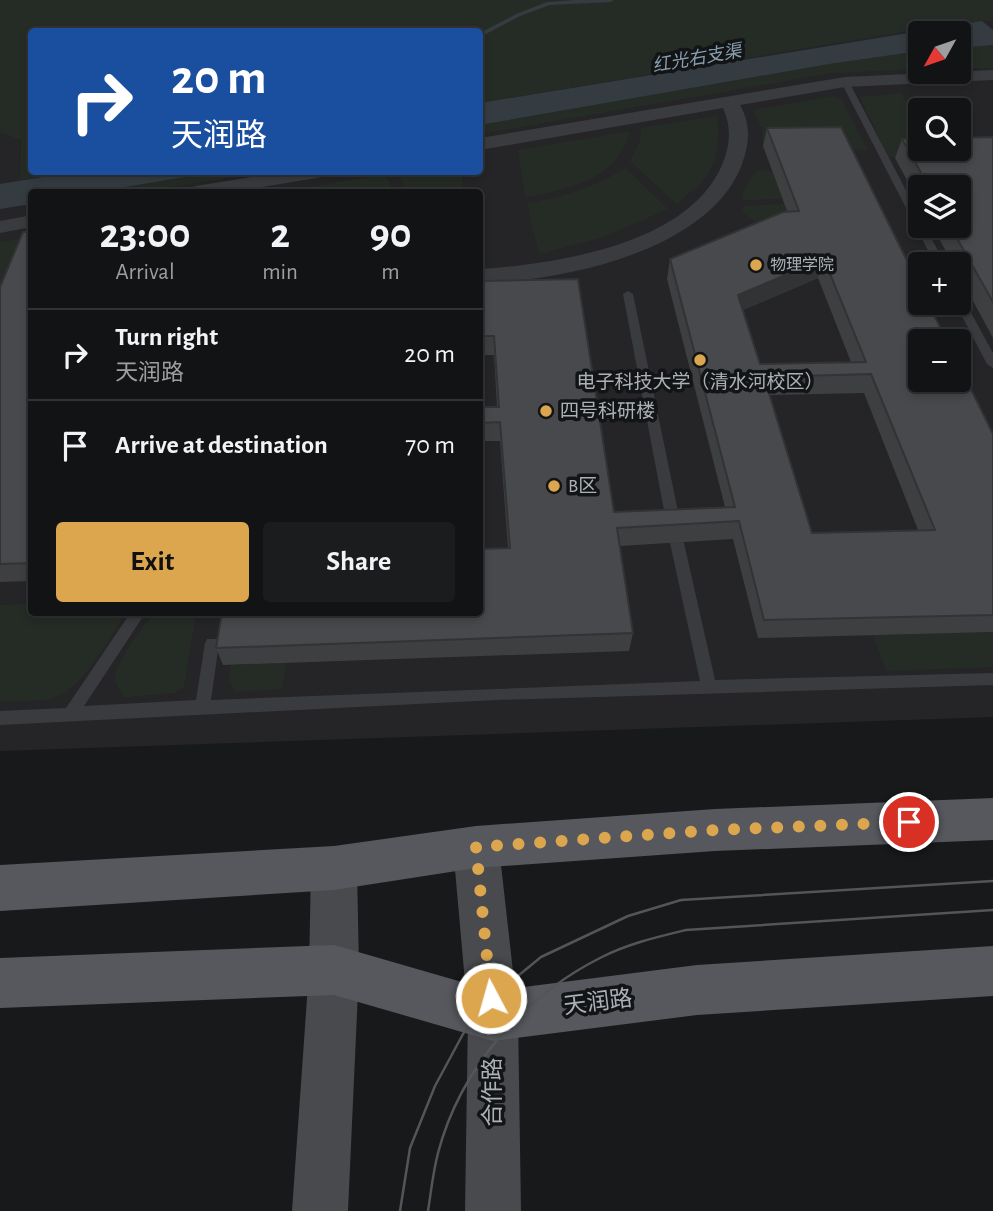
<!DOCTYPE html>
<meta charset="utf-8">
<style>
:root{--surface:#121314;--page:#1b1c1d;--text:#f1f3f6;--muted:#9c9ea0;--line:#313234;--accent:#dca64e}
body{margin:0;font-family:"Alegreya Sans","Noto Sans SC",sans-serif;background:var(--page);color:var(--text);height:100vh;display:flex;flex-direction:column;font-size:26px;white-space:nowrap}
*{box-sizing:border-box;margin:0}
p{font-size:23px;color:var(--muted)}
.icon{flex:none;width:38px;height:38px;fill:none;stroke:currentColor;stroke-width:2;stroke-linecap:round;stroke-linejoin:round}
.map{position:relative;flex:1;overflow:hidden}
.sheet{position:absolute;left:28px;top:189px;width:455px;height:427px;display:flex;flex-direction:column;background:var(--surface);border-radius:7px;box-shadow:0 4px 10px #0003,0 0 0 2px var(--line)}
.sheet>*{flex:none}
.banner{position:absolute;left:28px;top:28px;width:455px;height:147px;border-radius:7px;box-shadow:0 4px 10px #0003,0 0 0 2px var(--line);background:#1a4fa0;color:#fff;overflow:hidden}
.needle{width:46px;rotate:230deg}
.buttons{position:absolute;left:908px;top:21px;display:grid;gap:14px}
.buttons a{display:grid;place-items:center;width:63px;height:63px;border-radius:7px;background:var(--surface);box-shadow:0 4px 10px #0003,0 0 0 2px var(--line);font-size:35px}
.pin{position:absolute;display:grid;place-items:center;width:60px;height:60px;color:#fff;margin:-30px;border:4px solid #fff;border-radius:50%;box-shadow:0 2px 7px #0007}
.me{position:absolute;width:77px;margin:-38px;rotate:354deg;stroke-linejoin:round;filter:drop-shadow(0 0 5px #0008)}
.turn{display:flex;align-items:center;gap:24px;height:147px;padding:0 28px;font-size:32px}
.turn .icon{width:91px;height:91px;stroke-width:2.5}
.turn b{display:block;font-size:49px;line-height:60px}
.eta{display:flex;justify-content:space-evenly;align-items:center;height:119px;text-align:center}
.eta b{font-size:42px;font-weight:700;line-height:49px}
.primary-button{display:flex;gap:14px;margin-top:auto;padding:14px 28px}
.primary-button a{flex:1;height:80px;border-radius:7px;background:var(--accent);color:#111;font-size:28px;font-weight:700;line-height:80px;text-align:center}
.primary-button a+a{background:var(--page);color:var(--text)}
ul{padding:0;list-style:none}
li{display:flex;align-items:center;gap:21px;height:91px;padding:0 28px;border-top:2px solid var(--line)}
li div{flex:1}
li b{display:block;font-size:26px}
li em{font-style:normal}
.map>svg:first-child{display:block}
</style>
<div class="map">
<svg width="993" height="1211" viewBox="0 0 993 1211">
<rect width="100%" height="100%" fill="#18191a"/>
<path fill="#252527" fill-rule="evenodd" d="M0,0H993V717L0,751ZM32,32H480V172H32ZM920,33H959V72H920ZM920,110H959V149H920ZM920,187H959V226H920ZM32,192H480V612H32ZM920,264H959V303H920ZM920,341H959V380H920Z"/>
<g fill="#252c26">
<polygon points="0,0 993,0 993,20 938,26 480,103 480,32 32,32 32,172 73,172 20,180 21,140 0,132"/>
<polygon points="993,45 993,68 959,68 959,48"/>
<polygon points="920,51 920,69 832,73 480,134 480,125 829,64"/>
<polygon points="901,93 920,127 920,149 938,157 888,157 860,97"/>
<polygon points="834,96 841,99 868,150 763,146 762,129 753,110"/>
<path d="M717,116C720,139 718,162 703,181C696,189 685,195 677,204L630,161L640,141L641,128Z"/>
<path d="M630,131C618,180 568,189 525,197L518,150Z"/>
<path d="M625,168L668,209L604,237L539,254L527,203C564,197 594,188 625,168Z"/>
<polygon points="758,170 772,171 782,199 743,200 742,192"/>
<polygon points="215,172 263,172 140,192 95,192"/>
<polygon points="398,172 462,172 463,192 406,192"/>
<polygon points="385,174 393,192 306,192 306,188"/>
<polygon points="784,204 794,230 771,234 743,212 743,206"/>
<polygon points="31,237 0,329 0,242"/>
<path d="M31,604L32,612L126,613C109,638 81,692 50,699C35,702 16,700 0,701V605Z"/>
<path d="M154,613H196L184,686L175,693L125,697C120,691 115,685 115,677C116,660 144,627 154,613Z"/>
<polygon points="993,632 993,667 886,671 873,635"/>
<polygon points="286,663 282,689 236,692 229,681 231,665"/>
</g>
<g fill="#343c42">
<polygon points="982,21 993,30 993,45 959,48 959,33 920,33 920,51 829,64 480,125 480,103"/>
<polygon points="73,172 215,172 95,192 32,192 31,204 0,209 0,184"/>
</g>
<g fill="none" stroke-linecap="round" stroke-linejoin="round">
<polygon fill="#343c42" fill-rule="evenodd" points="575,0 614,0 611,2 550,5 520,16 480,37 480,33 516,14 547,2"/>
<g fill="#3a3b3f" fill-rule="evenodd">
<polygon points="842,80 849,82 920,217 920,226 925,226 945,264 935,264 841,82"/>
<polygon points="628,291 633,294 681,526 674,531 667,526 623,294"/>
<polygon points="959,297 964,300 993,353 993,368 987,364 955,303 959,303"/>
<polygon points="677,538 684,543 715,680 993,673 993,685 496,700 0,725 0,711 66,708 131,612 146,612 84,706 196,700 205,643 207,639 217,639 219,643 211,700 700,681 670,543"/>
</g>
<g fill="#3a3b3f" fill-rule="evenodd">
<path d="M993,70V80L845,87L740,105C752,126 749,145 741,167C706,252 562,281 480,283V269C555,264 688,245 722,165C730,146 732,128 723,108L480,150V138L845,77Z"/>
<polygon points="283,172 327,172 324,176 317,178 230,192 186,192 189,188 196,186"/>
<polygon points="32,215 32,227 0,233 0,221"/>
</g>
<g fill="#484a4e" fill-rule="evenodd">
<polygon points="476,826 492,832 499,847 518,1016 521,1211 465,1211 468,1016 453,847 460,832"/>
<polygon points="334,846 350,852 357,868 359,970 348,1211 292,1211 309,970 311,868 318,852"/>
</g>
<g fill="#56585d" fill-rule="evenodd">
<polygon points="993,798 993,840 715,851 476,868 334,890 0,911 0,865 334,846 476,826 715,809"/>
<polygon points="334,945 493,991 697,965 993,946 993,996 697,1015 493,1041 334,995 0,1008 0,958"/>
</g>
<g stroke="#535559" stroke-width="2.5">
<polyline points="400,1211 410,1148 435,1086 463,1034 491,998 541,957 628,916 681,900 993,881"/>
<path d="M428,1211C431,1192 433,1172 438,1153C460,1069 523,997 600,958C627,944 657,937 686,930L993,910"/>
</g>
</g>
<g fill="#3e3f41" fill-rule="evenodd">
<path d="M767,128L993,434V632L758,638L733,539L620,546L633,633L629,651L223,665L216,648L508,548L500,441H480V407H497L494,355H480V281L614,512L725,507L667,279L670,259L787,211L763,146ZM818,278L851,362L760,364L743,310ZM864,393L918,530L812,533L770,395Z"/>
<polygon points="993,137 993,338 959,275 959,264 953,264 932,226 959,226 959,187 920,187 920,204 895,158 902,139"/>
<polygon points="32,231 32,581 0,582 0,287"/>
</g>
<polygon fill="#323335" points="824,259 818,278 734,314 738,295"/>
<g fill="#48494c" stroke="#323335" stroke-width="2" fill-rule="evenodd">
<path d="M841,127L920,287V303H928L947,341H920V380H959V365L993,434V615L764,620L739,521L617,528L633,633L216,648L222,612H480V549L510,548L500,422L480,423V407H499L494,336H480V281L578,279L614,512L735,507L670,259L783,212L799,211L767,128ZM824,259L866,362L760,364L738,295ZM871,374L935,530L812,533L764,377Z"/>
<polygon points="993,137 993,302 950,226 959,226 959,187 929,187 902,139 920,139 920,149 959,149 959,138"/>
<polygon points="32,231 32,563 0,564 0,287 23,232"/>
</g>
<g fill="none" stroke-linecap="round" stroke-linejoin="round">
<polyline stroke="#dca64e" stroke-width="12" stroke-dasharray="0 21.6" points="491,998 476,847 715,830 909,822"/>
</g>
<g fill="#dca64e" stroke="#131415" stroke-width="2.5">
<circle cx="756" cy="265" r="7"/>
<circle cx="700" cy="360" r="7"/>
<circle cx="546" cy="411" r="7"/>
<circle cx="554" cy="486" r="7"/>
</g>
<g text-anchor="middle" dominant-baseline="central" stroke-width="7" stroke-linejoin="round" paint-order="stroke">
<g font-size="16" fill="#acb1b8" stroke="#131415" text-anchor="start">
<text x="770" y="265">物理学院</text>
</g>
<g font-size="18" font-style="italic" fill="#889eaf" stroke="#131415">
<text transform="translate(697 59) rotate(-10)">红光右支渠</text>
</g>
<g font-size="19" fill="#acb1b8" stroke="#131415" text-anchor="start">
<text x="700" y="382" text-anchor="middle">电子科技大学（清水河校区）</text>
<text x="560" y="411">四号科研楼</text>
<text x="568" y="486">B区</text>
</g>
<g font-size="23" fill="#acb1b8" stroke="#131415">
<text transform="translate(598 1003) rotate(-7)">天润路</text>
<text transform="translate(493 1092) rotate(-90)">合作路</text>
</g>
</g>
</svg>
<div class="buttons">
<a><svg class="needle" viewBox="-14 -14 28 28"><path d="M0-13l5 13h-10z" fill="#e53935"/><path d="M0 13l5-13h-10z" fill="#9c9ea0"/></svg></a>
<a><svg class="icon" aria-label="search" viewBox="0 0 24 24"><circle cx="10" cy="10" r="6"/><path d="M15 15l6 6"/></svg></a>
<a><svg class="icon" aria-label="layers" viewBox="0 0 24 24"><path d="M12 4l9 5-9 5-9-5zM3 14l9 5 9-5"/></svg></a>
<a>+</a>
<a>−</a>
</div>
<div class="pin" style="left:909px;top:822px;background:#d93025"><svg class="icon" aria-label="arrive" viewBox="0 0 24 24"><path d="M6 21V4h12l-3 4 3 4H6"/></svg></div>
<svg class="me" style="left:491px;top:998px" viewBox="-20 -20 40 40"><circle r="17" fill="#dca64e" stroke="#fff" stroke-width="3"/><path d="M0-11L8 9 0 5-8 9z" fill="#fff"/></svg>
<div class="banner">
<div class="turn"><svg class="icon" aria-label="right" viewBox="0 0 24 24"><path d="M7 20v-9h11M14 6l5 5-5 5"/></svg><div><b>20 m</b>天润路</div></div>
</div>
<section class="sheet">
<div class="eta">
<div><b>23:00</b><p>Arrival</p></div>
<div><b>2</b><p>min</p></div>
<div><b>90</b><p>m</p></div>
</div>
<ul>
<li><svg class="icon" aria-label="right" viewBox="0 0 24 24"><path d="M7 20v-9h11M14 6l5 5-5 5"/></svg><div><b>Turn right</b><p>天润路</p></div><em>20 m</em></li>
<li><svg class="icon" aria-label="arrive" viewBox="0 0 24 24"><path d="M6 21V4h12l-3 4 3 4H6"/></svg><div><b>Arrive at destination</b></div><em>70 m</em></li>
</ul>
<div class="primary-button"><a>Exit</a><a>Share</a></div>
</section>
</div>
